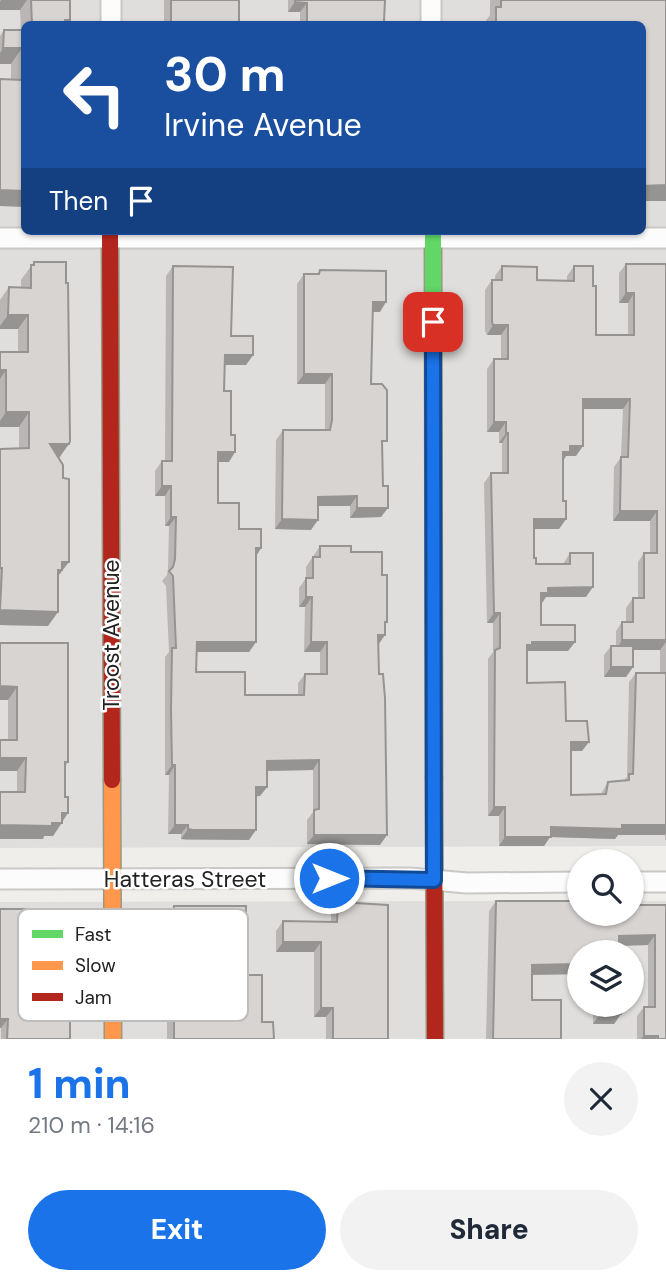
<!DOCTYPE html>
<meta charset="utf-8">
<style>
:root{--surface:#fff;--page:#f2f2f3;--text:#1f2937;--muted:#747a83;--accent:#1a73e8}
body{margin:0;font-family:"DM Sans",sans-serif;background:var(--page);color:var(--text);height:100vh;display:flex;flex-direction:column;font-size:26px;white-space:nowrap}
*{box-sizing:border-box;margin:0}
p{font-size:23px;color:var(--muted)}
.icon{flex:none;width:38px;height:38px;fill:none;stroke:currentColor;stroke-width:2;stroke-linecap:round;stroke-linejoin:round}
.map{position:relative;height:1039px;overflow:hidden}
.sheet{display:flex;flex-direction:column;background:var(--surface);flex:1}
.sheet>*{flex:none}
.guide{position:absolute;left:21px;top:21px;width:625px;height:214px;border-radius:10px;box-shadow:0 2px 5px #0004;background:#1a4fa0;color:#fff;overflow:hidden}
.tools{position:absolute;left:567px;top:849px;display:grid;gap:14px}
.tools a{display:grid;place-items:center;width:77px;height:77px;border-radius:50%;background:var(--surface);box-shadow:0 2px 5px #0004;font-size:35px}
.pin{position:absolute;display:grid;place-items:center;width:60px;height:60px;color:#fff;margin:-30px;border-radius:14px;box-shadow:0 4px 10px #0006}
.me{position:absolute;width:77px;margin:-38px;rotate:90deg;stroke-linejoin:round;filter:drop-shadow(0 0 5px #0008)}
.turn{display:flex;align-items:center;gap:24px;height:147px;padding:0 28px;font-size:32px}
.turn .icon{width:91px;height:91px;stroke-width:2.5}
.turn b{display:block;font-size:49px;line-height:60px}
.then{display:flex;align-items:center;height:66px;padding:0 28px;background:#0003;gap:14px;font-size:26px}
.round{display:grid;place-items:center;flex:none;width:74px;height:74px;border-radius:37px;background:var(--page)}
.summary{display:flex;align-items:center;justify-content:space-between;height:119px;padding:0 28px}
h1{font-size:42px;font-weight:800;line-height:52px;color:var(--accent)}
.cta{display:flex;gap:14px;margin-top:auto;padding:14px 28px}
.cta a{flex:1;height:80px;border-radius:42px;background:var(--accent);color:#fff;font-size:28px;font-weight:800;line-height:80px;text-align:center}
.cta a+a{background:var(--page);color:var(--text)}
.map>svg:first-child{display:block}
</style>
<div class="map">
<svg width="666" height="1039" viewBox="0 0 666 1039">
<rect width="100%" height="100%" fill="#f0eeeb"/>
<g fill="#dfdedc" fill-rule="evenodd">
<path d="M0,0H666V846L0,848ZM24,24H642V231H24Z"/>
<path d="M579,901V914H632V901H666V1039H0V902ZM579,952H632V1004H579Z"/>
</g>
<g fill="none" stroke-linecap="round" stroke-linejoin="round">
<g stroke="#c9c8c7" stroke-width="23">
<g id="street">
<polyline points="431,0 431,24"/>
<polyline points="111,24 111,0"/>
<polyline points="0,238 666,238"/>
<polyline points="0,879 410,878 467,883 579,882"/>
<polyline points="632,882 666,882"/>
</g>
</g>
<g stroke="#999a82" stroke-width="19">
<polyline id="fast" points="433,231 434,778"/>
</g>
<g stroke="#999a82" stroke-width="19">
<polyline id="slow" points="112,780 113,1039"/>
</g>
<g stroke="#999a82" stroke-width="19">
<g id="jam">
<polyline points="110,231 112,780"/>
<polyline points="434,778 435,1039"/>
</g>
</g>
<use href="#street" stroke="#fdfcfc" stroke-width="19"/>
<use href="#fast" stroke="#63d668" stroke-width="16"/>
<use href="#slow" stroke="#ff974d" stroke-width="16"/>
<use href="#jam" stroke="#b3261e" stroke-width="16"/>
</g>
<g fill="#b9b6b5" fill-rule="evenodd">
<polygon points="0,0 70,0 70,20 66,24 24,24 24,207 11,80 11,64 0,64 0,36 4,30 21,30 20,10 0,10"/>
<rect x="164" y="0" width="75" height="24"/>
<polygon points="288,0 385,0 384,22 387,24 300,24 300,12 288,12"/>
<polygon points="490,0 666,0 666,201 642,201 642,24 485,24 485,22 490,15"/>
<polygon points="34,262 59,458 59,576 48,626 0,625 0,449 19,449 19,427 0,427 0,352 18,352 18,329 0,329 0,300 9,287 21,288 21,280"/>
<path d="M626,264H666V840H665V835H618L615,839L550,837L544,846H499V816H488V659L493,652V623H487L484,483L491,473H502V443H499V432H487V369L494,359H501V335H487L485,331V290L492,280H495V276L502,266L537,280L567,281V276L574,266L593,286L596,335H628V303H619V273ZM583,409H623L621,457L614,467L613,521H650V553H644L638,562V598H633L626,608V622H622L616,631V646H611L604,655V677H626L633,667V650H660V673H636L629,682L627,777L624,780L608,782L601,794L571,795V751H582L566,721L527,683L528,651H568L575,642L541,625V603L546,597H586L570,553L563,564H536L534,558V529H559L566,519L563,501V461L566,456H576Z"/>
<polygon points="173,266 231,336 253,355 246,365 225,365 224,391 229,462 218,462 218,503 239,529 261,548 256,556 256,642 249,652 197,652 196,672 245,695 298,695 298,683 305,674 320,674 320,652 304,652 305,607 299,607 299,588 306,578 306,567 320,546 351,552 382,575 387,622 385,625 378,644 380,845 307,844 307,820 313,812 313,770 267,771 267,787 260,796 256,796 249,840 186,840 181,839 181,834 168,834 169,775 165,775 165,657 169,652 166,586 162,581 167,575 168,569 169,526 165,526 165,496 155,496 155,471 162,461 165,461 166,276"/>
<polygon points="320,270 380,312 372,312 371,384 382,448 381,517 350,518 350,506 318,506 311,530 275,529 276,440 283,430 325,430 325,384 297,384 297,284 304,274 317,274"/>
<polygon points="0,643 68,762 65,767 62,823 53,836 44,836 43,839 0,839 0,792 17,792 17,771 0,771 8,740 8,700"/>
<polygon points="496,901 579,914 666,905 666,1039 637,1039 637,1016 644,1007 648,1007 648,945 619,946 579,974 532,975 532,1000 561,1039 486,1039 489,911"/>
<polygon points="338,902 388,1039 326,1039 326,1017 314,1017 314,952 276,952 276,931 283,921 331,922 331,912"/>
<polygon points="174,906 245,943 239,952 220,952 220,975 262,1022 274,1039 167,1039 167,916"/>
<polygon points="0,909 69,957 73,982 70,987 70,1039 1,1039"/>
<polygon points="593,1004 621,1004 621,1014 614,1024 593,1024"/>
</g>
<g fill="#969493">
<polygon points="1,0 27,0 20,10 0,10 0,2"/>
<polygon points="295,2 307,3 300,12 288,12"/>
<polygon points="3,48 22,48 11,64 0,64 0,53"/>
<polygon points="666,185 666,201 642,201 642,186"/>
<polygon points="0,190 24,191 24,207 0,206"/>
<polygon points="626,293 634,293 628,303 619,303"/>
<polygon points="373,302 386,302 380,312 366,312"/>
<polygon points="8,315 28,315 18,329 0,329 0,326"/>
<polygon points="493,325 508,325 501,335 487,335"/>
<polygon points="225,355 253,355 246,365 218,365"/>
<polygon points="0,370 6,370 0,379"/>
<polygon points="304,374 332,374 325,384 297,384"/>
<polygon points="583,399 630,399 623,409 576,409"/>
<polygon points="6,412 29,412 19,427 0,427 0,421"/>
<polygon points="494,422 506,422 499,432 487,432"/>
<polygon points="506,433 508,433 502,443 499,443"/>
<polygon points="50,444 69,444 59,458"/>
<polygon points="570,446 583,446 576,456 566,456 563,461 563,452"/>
<polygon points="218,452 235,452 229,462 211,462"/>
<polygon points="162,486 171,486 165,496 155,496"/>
<polygon points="357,496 350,506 312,506 318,497"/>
<polygon points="357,508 388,508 381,517 350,518"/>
<polygon points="620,511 657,511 650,521 613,521"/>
<polygon points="171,517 176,517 169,526 165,526"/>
<polygon points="282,519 318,520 311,530 275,529"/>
<polygon points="534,519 566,519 559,529 528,529"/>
<polygon points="256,548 261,548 255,558"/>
<polygon points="62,562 69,562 52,584"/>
<polygon points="593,587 586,597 546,597 542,603 534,603 541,593 548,588"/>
<polygon points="306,597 312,597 305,607 299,607"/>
<polygon points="0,610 58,612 48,626 0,625"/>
<polygon points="494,613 500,613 493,623 487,623"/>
<polygon points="378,635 385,635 378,645"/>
<polygon points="622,640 666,640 666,642 660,650 616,650"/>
<polygon points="197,642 256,642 249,652 190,652"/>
<polygon points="311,642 327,642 320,652 304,652"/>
<polygon points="532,642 575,642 568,651 528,651 527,645"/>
<polygon points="611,667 633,667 626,677 604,677"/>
<polygon points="0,686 17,687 8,700 0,700"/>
<polygon points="571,742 589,742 582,751 564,751"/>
<polygon points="0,758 26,758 17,771 0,771"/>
<polygon points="319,760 313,770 260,771 267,761"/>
<polygon points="172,765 175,765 169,775 165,775"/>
<polygon points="256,787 267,787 260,796 249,797"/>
<polygon points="494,807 505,807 499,816 488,816"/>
<polygon points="62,813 68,813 53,836 44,836 43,839 0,839 0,825"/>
<polygon points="175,825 188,825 181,834 168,834"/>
<polygon points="622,825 666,825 666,833 665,835 618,835 615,839 550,837 544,846 499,846 505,837 551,827"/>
<polygon points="188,829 256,830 249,840 181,839"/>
<polygon points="314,835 387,835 380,845 307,844"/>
<polygon points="655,935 648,945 612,946 619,936"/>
<polygon points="283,942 321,942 314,952 276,952"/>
<polygon points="220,943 245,943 239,952 213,952"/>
<polygon points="579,964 579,974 525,975 532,965"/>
<polygon points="321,1008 333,1008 326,1017 314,1017"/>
<polygon points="600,1014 621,1014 614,1024 593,1024"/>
<polygon points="0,1019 8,1019 1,1028 0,1028"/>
<polygon points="644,1036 658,1036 656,1039 641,1039"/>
</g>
<g fill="#d7d4d2" stroke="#969493" stroke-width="2">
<polygon points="31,0 70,0 70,20 65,20 65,24 32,24"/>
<rect x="171" y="0" width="68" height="24"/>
<polygon points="295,0 385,0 384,22 387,22 387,24 307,24 307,3 295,2"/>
<polygon points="501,0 666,0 666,185 642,186 642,24 496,24 496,7 501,7"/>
<polygon points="4,30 24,30 24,191 0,190 0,79 22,80 22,48 3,48"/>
<polygon points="34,262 66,262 66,283 68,283 70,441 69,444 50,444 63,465 63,478 69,479 69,562 62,562 62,570 58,570 58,612 0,610 2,568 0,568 0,449 29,448 29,412 6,412 6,370 0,370 0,352 28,352 28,315 8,315 9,287 31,288 31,265 34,265"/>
<polygon points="626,264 666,264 666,640 622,640 622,622 633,622 633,598 644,598 644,553 657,553 657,511 620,511 621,457 628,457 630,399 583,399 583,446 570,446 570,452 563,452 563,501 566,501 566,519 534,519 534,558 536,558 536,564 570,564 570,553 593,553 593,587 548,588 548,593 541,593 541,625 575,625 575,642 532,642 532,645 527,645 527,683 565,682 566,721 587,721 589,742 571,742 571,795 606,794 608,782 629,780 629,774 633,774 636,673 666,673 666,825 622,825 622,829 551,827 551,837 505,837 505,807 494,807 495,650 500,648 500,613 494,613 491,473 508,473 508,433 506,433 506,422 494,422 494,359 508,359 508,325 493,325 492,322 492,280 502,280 502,266 537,267 537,280 574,281 574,266 593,266 593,286 596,286 596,335 634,335 634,293 626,293"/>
<polygon points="173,266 233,267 231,336 253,336 253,355 225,355 224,391 231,391 231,435 235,435 235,452 218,452 218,503 239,503 239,529 261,529 261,548 256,548 256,642 197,642 196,672 245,672 245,695 304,695 305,674 327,674 327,642 311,642 312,597 306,597 306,578 313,578 313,557 320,557 320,546 351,546 351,552 382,552 382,575 387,575 387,622 385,622 385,635 378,635 379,674 383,674 385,698 387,835 314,835 314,810 319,809 319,760 267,761 267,787 256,787 256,830 193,830 188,829 188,825 175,825 175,765 172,765 171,710 172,648 176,648 173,576 169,571 173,567 175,559 176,517 171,517 171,486 162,486 162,461 172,461"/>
<polygon points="320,270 386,271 386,302 373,302 371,384 382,384 387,390 387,441 382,441 383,486 388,486 388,508 357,508 357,496 318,497 318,520 282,519 283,430 330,430 332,420 332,374 304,374 304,274 319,274"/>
<polygon points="0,643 68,643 68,762 65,762 65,797 68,797 68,813 62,813 62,823 52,823 52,826 0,825 0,792 25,792 26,758 0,758 0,740 17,740 17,687 0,686"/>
<rect x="611" y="646" width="22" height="21"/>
<polygon points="496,901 579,901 579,914 632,914 632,905 666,905 666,1039 658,1039 658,1036 644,1036 644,1007 655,1007 655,935 619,936 619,952 579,952 579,964 532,965 532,1000 561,1000 561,1039 493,1039"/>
<polygon points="338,902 388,905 388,1039 333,1039 333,1008 321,1008 321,942 283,942 283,921 337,922"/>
<polygon points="174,906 246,906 245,943 220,943 220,975 262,975 262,1022 273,1022 274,1039 174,1039"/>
<polygon points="0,909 68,909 69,957 73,957 73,982 70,982 70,1039 7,1039 8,1019 0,1019"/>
<rect x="600" y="1004" width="21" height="10"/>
</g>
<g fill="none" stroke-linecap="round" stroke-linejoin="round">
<g stroke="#114b97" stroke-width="18">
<polyline id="route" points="329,878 434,880 433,322"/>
</g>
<use href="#route" stroke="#1a73e8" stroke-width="12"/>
</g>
<g text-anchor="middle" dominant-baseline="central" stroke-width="5" stroke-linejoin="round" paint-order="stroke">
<g font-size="23" fill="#222" stroke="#fff">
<text transform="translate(111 635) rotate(-90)">Troost Avenue</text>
<text x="185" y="879">Hatteras Street</text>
</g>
</g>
<rect x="18" y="909" width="230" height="112" rx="10" fill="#fff" stroke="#bdbdbd" stroke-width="2"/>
<rect x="32" y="930" width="31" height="8" fill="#63d668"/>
<rect x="32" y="961" width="31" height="9" fill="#ff974d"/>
<rect x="32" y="993" width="31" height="8" fill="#b3261e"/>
<g font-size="19" fill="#222">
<text x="75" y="941">Fast</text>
<text x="75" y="972">Slow</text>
<text x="75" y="1004">Jam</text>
</g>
</svg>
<div class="tools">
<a><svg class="icon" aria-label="search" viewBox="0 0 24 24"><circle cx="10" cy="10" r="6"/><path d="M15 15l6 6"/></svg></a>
<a><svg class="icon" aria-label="layers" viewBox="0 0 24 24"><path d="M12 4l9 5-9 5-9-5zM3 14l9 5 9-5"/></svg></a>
</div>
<div class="pin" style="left:433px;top:322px;background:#d93025"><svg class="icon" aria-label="arrive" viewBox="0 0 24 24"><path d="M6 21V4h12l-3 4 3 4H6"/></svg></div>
<svg class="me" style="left:329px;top:878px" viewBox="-20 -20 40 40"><circle r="17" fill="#1a73e8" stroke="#fff" stroke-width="3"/><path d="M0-11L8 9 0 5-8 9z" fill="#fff"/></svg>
<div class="guide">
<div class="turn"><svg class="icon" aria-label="left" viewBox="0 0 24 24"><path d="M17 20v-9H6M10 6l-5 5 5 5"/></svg><div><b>30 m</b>Irvine Avenue</div></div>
<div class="then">Then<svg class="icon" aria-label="arrive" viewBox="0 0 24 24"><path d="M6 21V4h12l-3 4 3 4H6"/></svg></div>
</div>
</div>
<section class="sheet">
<div class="summary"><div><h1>1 min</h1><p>210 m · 14:16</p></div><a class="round"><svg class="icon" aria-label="close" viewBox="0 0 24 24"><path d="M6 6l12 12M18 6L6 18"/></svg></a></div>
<div class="cta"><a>Exit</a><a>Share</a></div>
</section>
